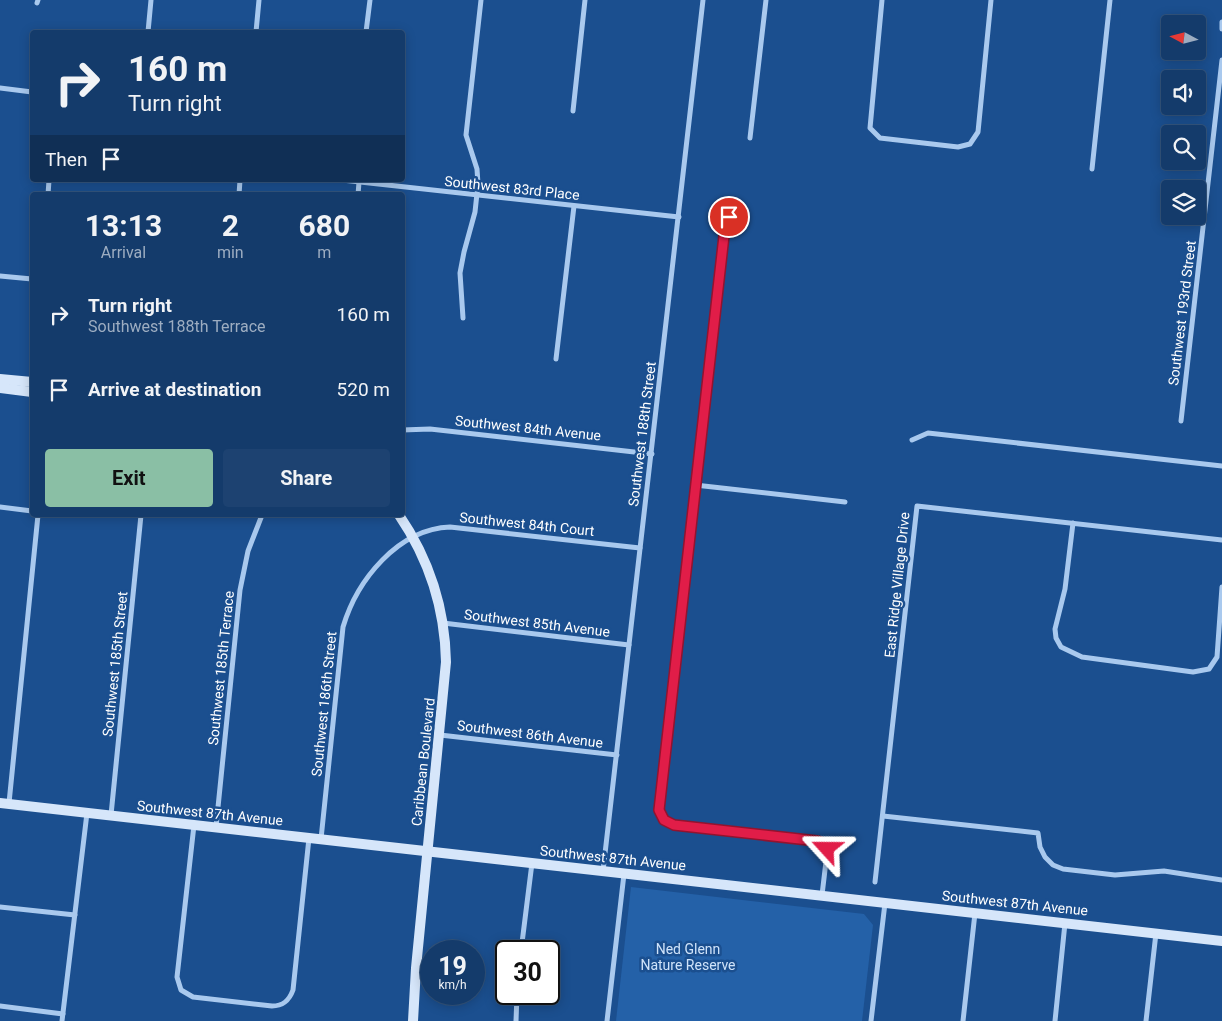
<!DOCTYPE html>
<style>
:root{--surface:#143b6b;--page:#1d4271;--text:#f1f3f6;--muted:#9dadc1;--line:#33557e;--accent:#8abfa5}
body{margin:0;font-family:Roboto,sans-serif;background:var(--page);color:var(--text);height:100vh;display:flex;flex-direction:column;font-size:19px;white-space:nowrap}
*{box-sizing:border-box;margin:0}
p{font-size:16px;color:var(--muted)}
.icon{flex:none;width:28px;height:28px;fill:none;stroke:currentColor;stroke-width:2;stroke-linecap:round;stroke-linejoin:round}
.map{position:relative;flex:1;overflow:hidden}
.side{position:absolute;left:30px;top:192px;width:375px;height:325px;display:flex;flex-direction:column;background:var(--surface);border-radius:5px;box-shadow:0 2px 12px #0003,0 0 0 1px var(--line)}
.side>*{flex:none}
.top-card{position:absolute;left:30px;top:30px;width:375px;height:152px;border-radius:5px;box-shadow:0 2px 12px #0003,0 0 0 1px var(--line);background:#143b6b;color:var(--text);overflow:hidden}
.needle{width:32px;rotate:277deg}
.fabs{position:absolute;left:1161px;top:15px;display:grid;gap:10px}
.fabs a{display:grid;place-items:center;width:45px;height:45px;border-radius:5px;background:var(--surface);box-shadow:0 2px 12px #0003,0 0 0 1px var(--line);font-size:25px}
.speed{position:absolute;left:420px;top:940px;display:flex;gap:10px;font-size:25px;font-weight:700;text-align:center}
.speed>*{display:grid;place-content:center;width:65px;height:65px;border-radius:50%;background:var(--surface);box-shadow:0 2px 12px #0003,0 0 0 1px var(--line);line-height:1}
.speed small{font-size:12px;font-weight:400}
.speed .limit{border:2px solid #111;border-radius:8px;background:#fff;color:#111}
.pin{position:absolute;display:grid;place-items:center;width:42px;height:42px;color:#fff;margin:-21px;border:2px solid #fff;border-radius:50%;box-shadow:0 1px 5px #0007}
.me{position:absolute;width:55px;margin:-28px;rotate:294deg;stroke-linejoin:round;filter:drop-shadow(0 0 4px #0008)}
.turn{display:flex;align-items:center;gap:18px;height:105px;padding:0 15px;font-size:22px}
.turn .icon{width:65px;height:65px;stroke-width:2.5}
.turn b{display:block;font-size:35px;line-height:42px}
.then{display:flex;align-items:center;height:48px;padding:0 15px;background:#0003;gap:10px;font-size:19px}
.eta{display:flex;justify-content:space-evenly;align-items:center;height:85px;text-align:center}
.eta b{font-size:30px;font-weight:700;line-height:35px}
.action{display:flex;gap:10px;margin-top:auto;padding:10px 15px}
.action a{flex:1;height:58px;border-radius:5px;background:var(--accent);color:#111;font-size:20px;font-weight:700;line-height:58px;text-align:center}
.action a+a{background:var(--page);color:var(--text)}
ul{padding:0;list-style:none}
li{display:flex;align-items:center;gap:15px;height:75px;padding:0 15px}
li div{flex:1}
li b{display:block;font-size:19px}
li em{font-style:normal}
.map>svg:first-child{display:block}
</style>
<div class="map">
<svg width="1222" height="1021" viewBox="0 0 1222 1021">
<rect width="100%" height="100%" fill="#1b4f8f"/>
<polygon fill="#2461a8" points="631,887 864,914 873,925 862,1021 616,1021"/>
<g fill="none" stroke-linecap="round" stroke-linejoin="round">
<g stroke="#a9c9ee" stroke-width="5">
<polyline points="882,0 870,128 880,138 958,147 970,144 978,132 991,0"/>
<polyline points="37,3 38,0"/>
<polyline points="1222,22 1222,29"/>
<polyline points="148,32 151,0"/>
<polyline points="256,32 259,0"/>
<polyline points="366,32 370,0"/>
<polyline points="0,88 32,92"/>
<polyline points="573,111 585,0"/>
<polyline points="750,138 766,0"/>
<polyline points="1092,169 1110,0"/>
<polyline points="342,180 679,217"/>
<polyline points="48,195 49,180"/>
<polyline points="239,195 240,180"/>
<polyline points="358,195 359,182"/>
<polyline points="731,215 725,227 659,810 664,820 674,825 823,843 827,853 822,895"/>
<polyline points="0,276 32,279"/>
<polyline points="463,318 460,273 464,252 475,212 478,184 477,169 466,135 481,0"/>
<polyline points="556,359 574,206"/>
<polyline points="1181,421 1222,60"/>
<polyline points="402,430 430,429 652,454"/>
<polyline points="912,440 928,433 1222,466"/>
<polyline points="695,485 845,502"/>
<polyline points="0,507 32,511"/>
<polyline points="1073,523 1065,589 1055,629 1056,638 1061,647 1082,657 1193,672 1209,669 1217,657 1222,587"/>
<polyline points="443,623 629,645"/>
<polyline points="440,735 617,755"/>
<polyline points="9,803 38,515"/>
<polyline points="111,815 141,515"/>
<polyline points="883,816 1038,833 1040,847 1045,857 1053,865 1063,869 1115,875 1164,871 1222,880"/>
<path d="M194,825L177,977L181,990L193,997L272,1006C283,1006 289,1001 293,990L309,838"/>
<polyline points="216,827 240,590 248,551 262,515"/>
<path d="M321,839L343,627C357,580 398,529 450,527L640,548"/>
<polyline points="603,871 703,0"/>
<polyline points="875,882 917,506 1222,540"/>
<polyline points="0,907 75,915"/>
<polyline points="521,951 532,863"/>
<polyline points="0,1006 63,1014"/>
<polyline points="62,1021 87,813"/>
<polyline points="516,1021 517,994"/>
<polyline points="607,1021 624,874"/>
<polyline points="871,1021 885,903"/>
<polyline points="963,1021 975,913"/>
<polyline points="1055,1021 1065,923"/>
<polyline points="1146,1021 1156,933"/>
</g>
<g stroke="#d6e6fa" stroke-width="10">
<polyline points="0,379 32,382"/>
<polyline points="0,388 32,392"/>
<path d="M399,515C429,559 445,609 446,662L416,968L413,1021"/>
<polyline points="0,803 1222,941"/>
</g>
</g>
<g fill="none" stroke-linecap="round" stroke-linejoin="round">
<g stroke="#92132f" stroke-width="12">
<polyline id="route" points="729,217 725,227 659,810 664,820 674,825 817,841 823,843 827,849"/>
</g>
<use href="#route" stroke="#e11d48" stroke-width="9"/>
</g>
<g text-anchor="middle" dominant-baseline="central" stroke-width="5" stroke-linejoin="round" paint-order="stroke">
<g font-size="14" fill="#fff" stroke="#1b4f8f">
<text transform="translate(512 188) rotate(6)">Southwest 83rd Place</text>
<text transform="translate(1182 313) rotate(-83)">Southwest 193rd Street</text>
<text transform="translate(528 428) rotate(6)">Southwest 84th Avenue</text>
<text transform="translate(642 434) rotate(-83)">Southwest 188th Street</text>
<text transform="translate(527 524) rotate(6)">Southwest 84th Court</text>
<text transform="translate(897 585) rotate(-84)">East Ridge Village Drive</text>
<text transform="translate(537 623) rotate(7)">Southwest 85th Avenue</text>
<text transform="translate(115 664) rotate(-84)">Southwest 185th Street</text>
<text transform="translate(221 668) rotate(-84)">Southwest 185th Terrace</text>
<text transform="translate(324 704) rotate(-84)">Southwest 186th Street</text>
<text transform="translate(530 734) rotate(7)">Southwest 86th Avenue</text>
<text transform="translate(423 762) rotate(-84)">Caribbean Boulevard</text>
<text transform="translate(210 813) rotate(6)">Southwest 87th Avenue</text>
<text transform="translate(613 858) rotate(6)">Southwest 87th Avenue</text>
<text transform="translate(1015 903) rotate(6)">Southwest 87th Avenue</text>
</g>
<g font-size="14" fill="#cfe3fa" stroke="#1b4f8f">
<text x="688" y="949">Ned Glenn<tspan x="688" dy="16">Nature Reserve</tspan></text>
</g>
</g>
</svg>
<div class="fabs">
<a><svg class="needle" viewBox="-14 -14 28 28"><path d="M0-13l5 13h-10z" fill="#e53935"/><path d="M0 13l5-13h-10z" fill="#9dadc1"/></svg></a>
<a><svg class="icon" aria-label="sound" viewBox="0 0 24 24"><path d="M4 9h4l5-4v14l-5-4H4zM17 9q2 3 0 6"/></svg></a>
<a><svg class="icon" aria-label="search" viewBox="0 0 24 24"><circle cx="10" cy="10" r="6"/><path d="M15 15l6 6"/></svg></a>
<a><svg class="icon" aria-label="layers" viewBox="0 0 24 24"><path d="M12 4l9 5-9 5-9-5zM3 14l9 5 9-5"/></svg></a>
</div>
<div class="speed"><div>19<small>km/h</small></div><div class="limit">30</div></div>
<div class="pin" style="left:729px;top:217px;background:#d93025"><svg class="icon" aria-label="arrive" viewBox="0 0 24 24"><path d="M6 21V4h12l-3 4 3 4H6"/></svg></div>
<svg class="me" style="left:827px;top:849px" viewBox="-20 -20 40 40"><path d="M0-17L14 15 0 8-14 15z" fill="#e11d48" stroke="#fff" stroke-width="4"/></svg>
<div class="top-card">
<div class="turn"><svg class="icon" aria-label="right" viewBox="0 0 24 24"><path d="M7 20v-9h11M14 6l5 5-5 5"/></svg><div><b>160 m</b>Turn right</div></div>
<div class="then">Then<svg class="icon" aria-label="arrive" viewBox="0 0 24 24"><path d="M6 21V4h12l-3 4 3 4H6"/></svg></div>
</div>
<section class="side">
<div class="eta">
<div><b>13:13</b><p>Arrival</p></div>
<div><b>2</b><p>min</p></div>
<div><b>680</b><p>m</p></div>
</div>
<ul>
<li><svg class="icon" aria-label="right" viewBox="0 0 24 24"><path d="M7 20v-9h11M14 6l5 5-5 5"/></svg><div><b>Turn right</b><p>Southwest 188th Terrace</p></div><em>160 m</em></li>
<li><svg class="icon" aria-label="arrive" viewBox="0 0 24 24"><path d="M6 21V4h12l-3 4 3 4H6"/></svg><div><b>Arrive at destination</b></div><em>520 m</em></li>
</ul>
<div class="action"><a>Exit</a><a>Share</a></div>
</section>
</div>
